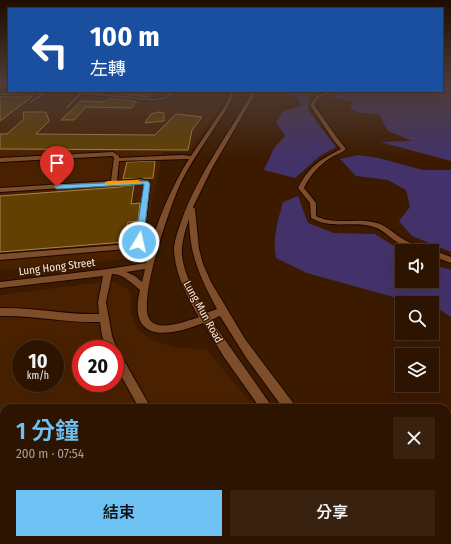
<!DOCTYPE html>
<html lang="zh-TW">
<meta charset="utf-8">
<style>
:root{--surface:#2d1400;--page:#39210f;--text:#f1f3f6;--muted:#a79e99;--line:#483322;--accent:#6dc2f3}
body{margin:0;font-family:"Fira Sans Condensed","Noto Sans TC",sans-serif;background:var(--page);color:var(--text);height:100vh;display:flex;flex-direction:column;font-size:15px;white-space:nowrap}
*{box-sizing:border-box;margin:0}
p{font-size:13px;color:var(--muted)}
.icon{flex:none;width:22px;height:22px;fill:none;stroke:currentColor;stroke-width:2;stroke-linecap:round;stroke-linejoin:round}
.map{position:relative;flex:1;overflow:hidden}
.panel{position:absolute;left:0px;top:404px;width:451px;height:140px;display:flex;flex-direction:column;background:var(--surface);border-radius:12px 12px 0 0;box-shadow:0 4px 16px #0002,0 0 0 1px var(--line)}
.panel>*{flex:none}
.guide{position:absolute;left:8px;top:8px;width:435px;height:84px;border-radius:0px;box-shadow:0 4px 16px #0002,0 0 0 1px var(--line);background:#1a4fa0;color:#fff;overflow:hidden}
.fabs{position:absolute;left:395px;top:244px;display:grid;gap:8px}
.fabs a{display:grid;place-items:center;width:44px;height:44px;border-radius:0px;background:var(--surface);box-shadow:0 4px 16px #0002,0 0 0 1px var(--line);font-size:20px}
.speed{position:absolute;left:12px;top:340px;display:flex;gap:8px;font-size:20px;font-weight:700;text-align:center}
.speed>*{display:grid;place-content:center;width:52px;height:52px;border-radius:50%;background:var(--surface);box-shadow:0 4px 16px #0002,0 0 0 1px var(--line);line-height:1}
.speed small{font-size:10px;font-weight:400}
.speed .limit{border:6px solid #d22;background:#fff;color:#111}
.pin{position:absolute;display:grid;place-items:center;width:34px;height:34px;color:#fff;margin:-41px -17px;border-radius:50% 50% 50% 0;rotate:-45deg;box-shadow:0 0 4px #0007}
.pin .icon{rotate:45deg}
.me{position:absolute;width:44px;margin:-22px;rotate:9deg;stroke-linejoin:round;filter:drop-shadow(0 0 3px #0008)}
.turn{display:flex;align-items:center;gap:14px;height:84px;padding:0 16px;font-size:18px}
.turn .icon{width:52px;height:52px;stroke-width:2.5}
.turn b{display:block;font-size:28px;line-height:34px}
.round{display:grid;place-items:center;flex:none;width:42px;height:42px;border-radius:0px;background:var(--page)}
.summary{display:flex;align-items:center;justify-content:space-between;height:68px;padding:0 16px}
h1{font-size:24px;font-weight:600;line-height:30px;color:var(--accent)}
.primary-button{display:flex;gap:8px;margin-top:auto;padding:8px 16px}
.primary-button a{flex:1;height:46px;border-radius:0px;background:var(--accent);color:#111;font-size:16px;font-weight:600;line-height:46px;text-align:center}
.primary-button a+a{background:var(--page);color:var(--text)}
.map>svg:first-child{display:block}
</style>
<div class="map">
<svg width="451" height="544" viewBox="0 0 451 544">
<rect width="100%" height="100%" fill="#3c1a00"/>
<g fill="#492100" fill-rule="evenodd">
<polygon points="0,83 9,83 9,91 231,91 188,152 163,152 139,258 0,270"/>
<path d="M112,281L127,288L131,297V313L138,330L155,341L176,348L206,349L255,408H4V540H363L366,544H0V295ZM21,349H55V383H21ZM81,349H115V383H81Z"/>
</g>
<g fill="#43326a">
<polygon points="442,83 451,83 451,161 380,142 412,141 388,131 379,114 360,113 351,109 352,102 330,96 312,93 309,100 308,110 336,147 320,156 295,178 264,170 274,148 285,136 276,122 283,111 302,106 296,97 279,91 442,91"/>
<polygon points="359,155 379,158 423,170 451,170 451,252 412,236 399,221 410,207 406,190 388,180 356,176 340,159"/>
<path d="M298,196L308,223L334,233L375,234L402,251V281H432V264L451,270V317L442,311L432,308V303H415L307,273L276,258C272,238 278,221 283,202Z"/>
<polygon points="451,454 451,544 430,544 426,540 447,540 447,455"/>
</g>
<g fill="#614001" stroke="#a8844f">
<polygon points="123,91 157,91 148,97 118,94"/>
<polygon points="0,96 33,96 0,121"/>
<polygon points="110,98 136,101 132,108 86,107 74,120 61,120 81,101 104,102"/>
<polygon points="23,112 46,112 49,121 36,134 155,135 176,114 202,117 192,130 188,150 0,149 0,134 7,134 24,119"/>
<polygon points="158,112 164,113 164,121 145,123 151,114"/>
<polygon points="155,161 153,178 123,179 127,162"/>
<polygon points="134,185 131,204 140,203 138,221 128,222 124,242 0,252 0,196 121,187 122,186"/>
</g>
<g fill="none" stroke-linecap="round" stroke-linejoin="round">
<g stroke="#1d0600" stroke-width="2">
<g id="minor">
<polygon points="64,91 77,91 154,99 164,97 172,91 176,91 166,99 154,101 82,94 66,110 65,108 79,93"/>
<polygon points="190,91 211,91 229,93 227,94"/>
<path d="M253,91H257L212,168L193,207L195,209L199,249L203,264L211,282L245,339L294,404L296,408H283L247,359L220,316L211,320L273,408H260L224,357L203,323C169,337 127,343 140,290C133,284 122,273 112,274L106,302L112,336L117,349L116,351L119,352L151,408H139L115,365V349H107L102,336L100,322C66,323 34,315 0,316V308C33,307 66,315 99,314L98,302L103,276L0,288V282L108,269L146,263C155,226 169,191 189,159L119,161L117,181L141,179L148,181L150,184L144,240L137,248L0,260V254L132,244L137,239L144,184L141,183L0,192V188L111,181L114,157L112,156L0,162V158L113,152L119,156V158L181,155L191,156L226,104L230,93L232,92L234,93L231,101C216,128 196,153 182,180C172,201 136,302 150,320C159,332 187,321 199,317C187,297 174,272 174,248C175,238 179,228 182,219C199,173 229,133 253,91ZM189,219C190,257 200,277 217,309L206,313C196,296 180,268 182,247C183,237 186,228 189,219ZM145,269L142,282L135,276L126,272Z"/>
<path d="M338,91H345L319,97L314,105L338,139L346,149C342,153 337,154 332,157C320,164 310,175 304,188L316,203V216C335,226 357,217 377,223C387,226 394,234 403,239C411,244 420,246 429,249L430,251L432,250L451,257V263L432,256V251C418,251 406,249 394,240C388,236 382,229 374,227C352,220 332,230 311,218L310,203L298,188C309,166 320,160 341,149L334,141L310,105L317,95Z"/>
<polygon points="46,92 46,94 30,104 29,102 40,94 0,95 0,93"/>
<polygon points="447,430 451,431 451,443 447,442"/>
<rect x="140" y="540" width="14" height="4"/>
<rect x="188" y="540" width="14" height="4"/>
<polygon points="371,540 387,540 388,544 372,544"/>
<polygon points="398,540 415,540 416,544 399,544"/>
</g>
</g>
<use href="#minor" fill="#7e4d29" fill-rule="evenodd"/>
</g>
<linearGradient id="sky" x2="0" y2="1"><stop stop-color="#210e00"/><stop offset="0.52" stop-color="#503e37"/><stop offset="1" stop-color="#503e37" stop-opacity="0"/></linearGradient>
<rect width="451" height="159" fill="url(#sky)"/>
<polygon fill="#6dc2f3" stroke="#477e9e" points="148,181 150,184 143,242 139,245 135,242 144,184 57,189 54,187 57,185"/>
<polygon fill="#f59e0b" points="138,180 141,182 140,183 108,185 104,183 108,181"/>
<g text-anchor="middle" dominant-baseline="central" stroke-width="3" stroke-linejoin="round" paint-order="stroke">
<g font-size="11" fill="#fbeade" stroke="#3c1a00">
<text transform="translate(57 267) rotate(-7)">Lung Hong Street</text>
<text transform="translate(203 312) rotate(61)">Lung Mun Road</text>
</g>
</g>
</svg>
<div class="fabs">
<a><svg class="icon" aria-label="sound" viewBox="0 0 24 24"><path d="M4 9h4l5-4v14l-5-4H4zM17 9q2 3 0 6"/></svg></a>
<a><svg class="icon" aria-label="search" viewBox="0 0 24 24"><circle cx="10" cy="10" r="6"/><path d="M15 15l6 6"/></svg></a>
<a><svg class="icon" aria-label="layers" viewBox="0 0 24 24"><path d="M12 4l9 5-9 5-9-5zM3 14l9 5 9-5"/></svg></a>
</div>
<div class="speed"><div>10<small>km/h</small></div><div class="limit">20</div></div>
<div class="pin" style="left:57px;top:187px;background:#d93025"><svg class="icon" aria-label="arrive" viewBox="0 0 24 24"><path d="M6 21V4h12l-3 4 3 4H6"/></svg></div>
<svg class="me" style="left:139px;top:242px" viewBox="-20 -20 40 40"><circle r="17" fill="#6dc2f3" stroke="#fff" stroke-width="3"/><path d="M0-11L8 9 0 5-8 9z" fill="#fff"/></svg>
<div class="guide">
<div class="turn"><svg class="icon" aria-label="left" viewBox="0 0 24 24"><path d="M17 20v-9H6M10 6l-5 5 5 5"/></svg><div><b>100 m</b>左轉</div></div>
</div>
<section class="panel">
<div class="summary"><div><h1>1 分鐘</h1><p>200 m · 07:54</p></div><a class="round"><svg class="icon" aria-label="close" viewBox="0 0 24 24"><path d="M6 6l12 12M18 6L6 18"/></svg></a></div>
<div class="primary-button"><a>結束</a><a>分享</a></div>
</section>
</div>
